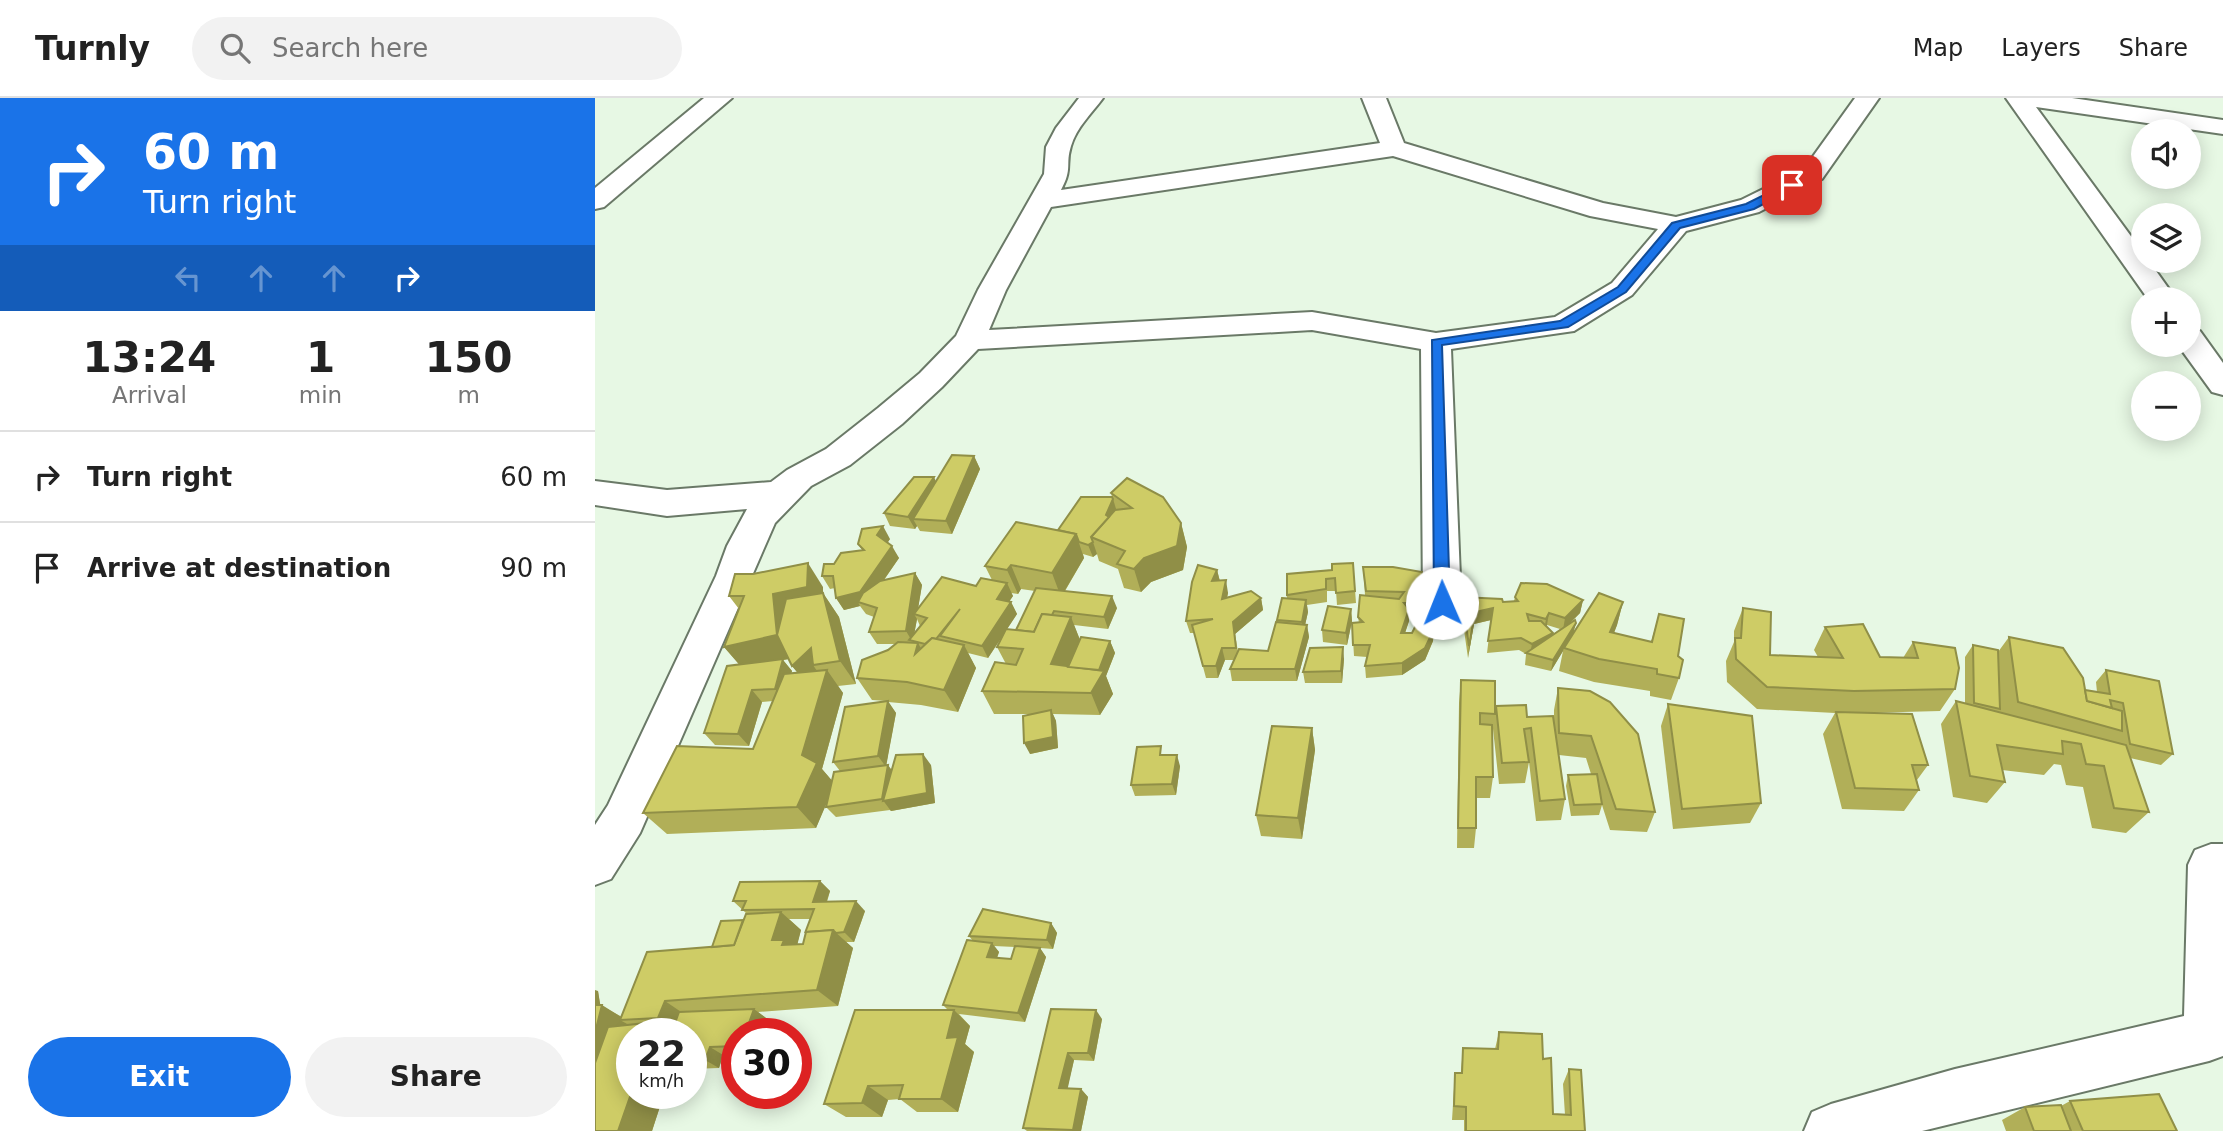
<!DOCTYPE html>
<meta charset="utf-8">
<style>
:root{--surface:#fff;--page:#f2f2f2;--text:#222;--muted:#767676;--line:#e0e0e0;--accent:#1a73e8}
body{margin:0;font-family:"DejaVu Sans",sans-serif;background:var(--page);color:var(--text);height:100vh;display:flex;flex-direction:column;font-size:26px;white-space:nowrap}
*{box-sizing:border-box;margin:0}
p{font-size:23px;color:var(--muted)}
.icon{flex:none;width:38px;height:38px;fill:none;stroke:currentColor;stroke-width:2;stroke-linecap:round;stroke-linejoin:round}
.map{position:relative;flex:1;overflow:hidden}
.drawer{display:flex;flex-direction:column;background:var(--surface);width:595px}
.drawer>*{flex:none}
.guide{background:#1a73e8;color:#fff;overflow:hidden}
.buttons{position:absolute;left:1536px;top:21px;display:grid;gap:14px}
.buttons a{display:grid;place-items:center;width:70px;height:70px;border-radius:50%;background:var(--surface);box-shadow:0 4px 18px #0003;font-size:35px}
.speed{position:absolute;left:21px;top:920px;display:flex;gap:14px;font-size:35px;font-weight:700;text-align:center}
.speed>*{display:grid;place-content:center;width:91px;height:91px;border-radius:50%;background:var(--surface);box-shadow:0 4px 18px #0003;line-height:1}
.speed small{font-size:18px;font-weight:400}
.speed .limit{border:10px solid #d22;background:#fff;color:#111}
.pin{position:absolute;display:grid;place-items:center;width:60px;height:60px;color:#fff;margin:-30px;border-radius:14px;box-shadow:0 4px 10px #0006}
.me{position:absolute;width:77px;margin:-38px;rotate:359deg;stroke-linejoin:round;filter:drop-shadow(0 0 5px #0008)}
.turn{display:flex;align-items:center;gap:24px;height:147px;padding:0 28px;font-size:32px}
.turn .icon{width:91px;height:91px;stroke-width:2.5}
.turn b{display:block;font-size:49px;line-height:60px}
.lanes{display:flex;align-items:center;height:66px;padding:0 28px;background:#0003;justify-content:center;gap:35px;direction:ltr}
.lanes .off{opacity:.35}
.eta{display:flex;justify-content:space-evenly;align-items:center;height:119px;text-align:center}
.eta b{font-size:42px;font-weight:700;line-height:49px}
.primary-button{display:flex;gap:14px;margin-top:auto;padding:14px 28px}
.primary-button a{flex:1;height:80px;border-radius:42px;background:var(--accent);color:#fff;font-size:28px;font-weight:700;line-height:80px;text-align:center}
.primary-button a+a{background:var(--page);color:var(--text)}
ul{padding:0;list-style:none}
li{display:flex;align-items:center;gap:21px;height:91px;padding:0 28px;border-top:2px solid var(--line)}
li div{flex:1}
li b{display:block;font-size:26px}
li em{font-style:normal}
header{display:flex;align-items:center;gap:42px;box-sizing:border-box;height:98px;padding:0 35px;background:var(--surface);border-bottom:2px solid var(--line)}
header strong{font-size:33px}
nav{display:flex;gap:38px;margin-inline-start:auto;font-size:24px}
.search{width:490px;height:63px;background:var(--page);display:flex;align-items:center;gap:18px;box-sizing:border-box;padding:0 24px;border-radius:38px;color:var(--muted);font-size:26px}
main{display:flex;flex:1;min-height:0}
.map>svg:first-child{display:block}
</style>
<header>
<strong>Turnly</strong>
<div class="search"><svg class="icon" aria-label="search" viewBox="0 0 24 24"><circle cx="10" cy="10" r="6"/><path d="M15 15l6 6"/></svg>Search here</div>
<nav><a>Map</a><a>Layers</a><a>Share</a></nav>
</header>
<main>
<section class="drawer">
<div class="guide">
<div class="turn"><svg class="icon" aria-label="right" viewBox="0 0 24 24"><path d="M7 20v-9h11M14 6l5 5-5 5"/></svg><div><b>60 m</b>Turn right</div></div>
<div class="lanes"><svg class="icon off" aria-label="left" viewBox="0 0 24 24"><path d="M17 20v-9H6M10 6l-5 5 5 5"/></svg><svg class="icon off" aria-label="ahead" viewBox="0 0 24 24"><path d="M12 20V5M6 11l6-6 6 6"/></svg><svg class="icon off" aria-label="ahead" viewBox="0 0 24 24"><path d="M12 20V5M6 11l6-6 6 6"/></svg><svg class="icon" aria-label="right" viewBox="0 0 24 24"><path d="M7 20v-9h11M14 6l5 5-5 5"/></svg></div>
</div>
<div class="eta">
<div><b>13:24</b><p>Arrival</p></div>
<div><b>1</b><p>min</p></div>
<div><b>150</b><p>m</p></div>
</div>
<ul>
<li><svg class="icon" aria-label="right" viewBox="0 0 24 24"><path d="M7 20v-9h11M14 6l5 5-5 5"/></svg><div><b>Turn right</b></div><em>60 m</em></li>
<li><svg class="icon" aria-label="arrive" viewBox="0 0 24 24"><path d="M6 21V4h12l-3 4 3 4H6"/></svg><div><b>Arrive at destination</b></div><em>90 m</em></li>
</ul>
<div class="primary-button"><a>Exit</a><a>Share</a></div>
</section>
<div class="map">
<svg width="1628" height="1033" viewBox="0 0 1628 1033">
<rect width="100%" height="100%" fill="#e7f8e4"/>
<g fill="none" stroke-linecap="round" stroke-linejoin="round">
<g stroke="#6a7967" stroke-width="4">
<g id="minor">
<polygon points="109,0 137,0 9,109 0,111 0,90"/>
<path d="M484,0H508C497,15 481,30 476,48C470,67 478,70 466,92L785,45L767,0H791L809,45L1008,105L1081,119L1146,102L1209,71L1260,0H1284L1227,81L1164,114L1091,133L1037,197L979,233L856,251L866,505L860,515L847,520L834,515L828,505L826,251L717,232L383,251L347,289L307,326L255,367L216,388L180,425L45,735L16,781L0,787V727L13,707L121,478L132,448L152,411L72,418L0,407V383L72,392L176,384L192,372L231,351L283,310L325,275L361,238L383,192L449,76L451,49L461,30ZM798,58L995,118L1063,131L1017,185L960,219L841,235L717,214L394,232L411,192L456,109Z"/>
<polygon points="1411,0 1477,0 1628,22 1628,36 1441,9 1549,156 1549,163 1554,163 1581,201 1553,201"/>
<polygon points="1594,231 1605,233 1628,265 1628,297 1617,294 1583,247 1594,247"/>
<polygon points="1616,746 1628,746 1628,958 1614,963 1327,1033 1209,1033 1217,1014 1236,1006 1360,971 1589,918 1593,767 1600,752"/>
</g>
</g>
<use href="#minor" fill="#fff" fill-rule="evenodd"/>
</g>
<g fill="#b1af58" fill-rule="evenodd">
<polygon points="379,358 385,371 357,436 325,433 322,428 320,431 295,428 289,415 341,384"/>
<path d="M516,395L586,425L592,449L588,472L556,484L546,494L529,490L523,471L504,463L502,456L498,459L488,456L489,460L470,493L522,510L513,531L479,527L485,542L515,543L520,555L511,578L518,596L505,617L458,616L461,623L463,650L435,656L436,616H399L387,593L411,566L402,549L410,534L393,560L373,555L381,570L363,614L326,607L293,604L301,615L291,667L297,672L336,667L340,705L296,713L295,712L241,719L231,709L232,703L221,730L72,736L48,715L158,651L178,603L167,604L154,648L120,647L109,635L144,566L129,549L144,511L134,498L228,489V495L244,519L261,586L243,588L248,595L227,671L237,683L245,673L238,664L291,603L277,602L262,580L300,546H282L274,534L279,519L271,516L265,508L249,512L241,500L240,490L235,491L227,478L239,466L267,452L263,446L295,441L292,445L304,460L289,482L320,475L327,487L323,510L397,482L390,468L463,432L517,399ZM426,491L440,493L421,532L412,531L422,516L416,504L414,503L418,498L416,495L423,496ZM322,521L325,528L319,536ZM194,561L197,568L203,575H196L197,573L188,562Z"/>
<polygon points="758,465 761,505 742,507 741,493 732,493 732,504 712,507 713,514 710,527 712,527 714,539 702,583 637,583 635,571 639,562 630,562 623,580 611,580 599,535 595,535 591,523 622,472 625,483 633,495 632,500 666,500 668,512 640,536 643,554 673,553 682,524 682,522 692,500 692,497 737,472"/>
<path d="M768,469H798L831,516V527L839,531L838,543L830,562L807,577L771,580L770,568L772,559L759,558L757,525H764L763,519L770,497ZM814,517H820V528L817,535H810L814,523Z"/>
<path d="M867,499L908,504L919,503L920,499L988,502L985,515L976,524L979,534L1028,504L1022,527L1019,535L1056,544L1064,516L1083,558L1084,580L1076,602L1055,598V593L999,584L964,573L968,553L956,573L930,567L931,556L924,552L892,555L896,522L879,526L873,560L866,511ZM952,527L965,531L957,537L951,529Z"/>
<polygon points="1148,510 1175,557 1223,559 1219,552 1230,529 1285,559 1308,560 1318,544 1360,591 1345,613 1270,615 1333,667 1322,682 1324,692 1309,713 1247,711 1228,636 1240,615 1162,611 1132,584 1131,563 1139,544 1139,533"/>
<polygon points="756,511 757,523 752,547 728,544 727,532"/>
<polygon points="1414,539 1490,592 1502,594 1501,584 1511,572 1578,656 1566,667 1535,660 1554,714 1531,735 1497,730 1488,689 1471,687 1466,667 1459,666 1449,677 1407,672 1410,684 1392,705 1358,699 1346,626 1361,603 1370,606 1370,559 1378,547 1403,554"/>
<polygon points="749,561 747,585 710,585 708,574"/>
<polygon points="866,582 900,616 901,608 932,619 959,621 959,612 963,590 1060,714 1052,734 1015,732 1007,707 1004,717 976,718 971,688 973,677 996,676 991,660 964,657 970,701 966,722 941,723 934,664 930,685 904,686 898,631 898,679 895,700 881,700 881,730 879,750 862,750 864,605"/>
<polygon points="1073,606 1166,705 1155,725 1078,731 1066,628"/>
<polygon points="717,630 720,652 707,741 666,738 661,717"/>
<polygon points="585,668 581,697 540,698 536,687"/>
<path d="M225,783L235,793L232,804L270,813L259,844H251L258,850L243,908L163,914L171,920L142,936V956L128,957L124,970L96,971V936H37L69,996L57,1033H0L3,893L5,907L27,919L117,849L148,822L152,816L138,803ZM194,821H215L208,846H202L206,832Z"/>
<path d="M456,825L462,835L458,851L445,850L451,859L430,924L364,916L375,928L370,946L379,954L363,1014H322L305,1001L293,1002L287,1019H251L229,1006L353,912L348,907L378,843L374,838ZM399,848L420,849L416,861L402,860L404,854Z"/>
<polygon points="456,911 507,921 499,963 479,962 472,991 486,991 493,999 486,1033 432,1033 428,1030"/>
<polygon points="904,934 948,961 958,1016 970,1017 968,986 974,971 990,1033 869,1033 869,1022 857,1022 860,975 866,975 868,950 900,951"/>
<polygon points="1475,1003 1582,1033 1411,1033 1407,1022 1430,1009 1466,1008"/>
</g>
<g fill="#908f47">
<polygon points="379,358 385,371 357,436 351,423"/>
<polygon points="339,379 345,392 318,421 322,428 320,431 313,419"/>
<polygon points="518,401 522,414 515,429 511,417"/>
<polygon points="586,425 592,449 588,472 556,484 546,494 539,471"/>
<polygon points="288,428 295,441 289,450 282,437"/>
<polygon points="481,436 489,460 466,499 457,475"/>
<polygon points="498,444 502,456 498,459 493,447"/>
<polygon points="297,448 304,460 272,506 263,504 265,508 249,512 241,500"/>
<polygon points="213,465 228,489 228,513 199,560 188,562 197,573 189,603 180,591 148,571 129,549 178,496"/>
<polygon points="416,467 426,491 423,496 412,472"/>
<polygon points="622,472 625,484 617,483"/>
<polygon points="320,475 327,487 322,517 319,516 322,521 318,543 317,543 311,533"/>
<polygon points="631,482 633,495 629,513 627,501"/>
<polygon points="412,485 418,498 408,513 402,501"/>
<polygon points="228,495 244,519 261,586 245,563"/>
<polygon points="517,498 522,510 513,531 509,519"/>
<polygon points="666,500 668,512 640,536 644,562 638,524"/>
<polygon points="711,502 713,514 708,536 707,524"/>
<polygon points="988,502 985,515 968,532 970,520"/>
<polygon points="416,504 422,516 393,560 387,548"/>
<polygon points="1028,504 1022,527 1010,557 1015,534"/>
<polygon points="898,510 896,522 879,526 873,560 874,548 880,514"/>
<polygon points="756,511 757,523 752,547 751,535"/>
<polygon points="814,511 814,523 806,547 806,535"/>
<polygon points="954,515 952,527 949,533 951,521"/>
<polygon points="476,519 485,542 466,589 456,566"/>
<polygon points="981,525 978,537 969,550 968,553 956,573 958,562"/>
<polygon points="712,527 714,539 702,583 700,571"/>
<polygon points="839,531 838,543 830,562 807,577 807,565"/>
<polygon points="958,535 956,547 935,556 937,546"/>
<polygon points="515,543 520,555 511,578 518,596 505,617 496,595"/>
<polygon points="323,545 336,568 320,556"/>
<polygon points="369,547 381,570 363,614 349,592"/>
<polygon points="748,549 749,561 747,585 746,573"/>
<polygon points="216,550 218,567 226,579 215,590 197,568"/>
<polygon points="627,550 630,562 623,580 621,568"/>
<polygon points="232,572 248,595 227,671 240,686 221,730 202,709 207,657"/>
<polygon points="157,592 167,604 154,648 143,636"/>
<polygon points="293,603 301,615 291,669 283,658"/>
<polygon points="456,612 461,623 463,650 435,656 429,645"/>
<polygon points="717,630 720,652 707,741 703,720"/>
<polygon points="328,656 336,667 340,705 296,713 287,701 293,667 301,678"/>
<polygon points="582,657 585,668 581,697 577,686"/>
<polygon points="225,783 235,793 228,814 218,804"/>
<polygon points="261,803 270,813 259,844 249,834"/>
<polygon points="186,814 206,832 201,852 210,860 177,842"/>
<polygon points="456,825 462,835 458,851 452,842"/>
<polygon points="238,832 258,850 243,908 222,892"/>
<polygon points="397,845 404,854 399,868 392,859"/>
<polygon points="445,850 451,859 430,924 423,915"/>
<polygon points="0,892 3,893 6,911 7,907 31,922 25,922 34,927 0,988"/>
<polygon points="70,903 95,920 89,935 63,920"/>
<polygon points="159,911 171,920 165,936 150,936"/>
<polygon points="359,912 375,928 370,946 379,954 363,1014 346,1001 352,940"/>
<polygon points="501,912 507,921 499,963 493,955"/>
<polygon points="61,924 81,936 57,936"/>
<polygon points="115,949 128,957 124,970 110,962"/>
<polygon points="473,955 479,962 471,998 464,990"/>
<polygon points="273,988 293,1002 287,1019 267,1005"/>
<polygon points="486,991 493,999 486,1033 479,1033 478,1032"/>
<polygon points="37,993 37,996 69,996 57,1033 23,1033"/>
</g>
<g fill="#cecc66" stroke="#908f47" stroke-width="2">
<polygon points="357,357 379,358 351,423 318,421"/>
<polygon points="319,379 339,379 313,419 289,415"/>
<polygon points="532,380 568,399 586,425 582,448 549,460 539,471 522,466 530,453 496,439 520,412 537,410 516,395"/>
<polygon points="486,399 517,399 518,401 511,417 514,419 496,439 498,444 493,447 484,444 481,436 463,432"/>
<polygon points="421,424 481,436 457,475 416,467 412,472 390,468"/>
<polygon points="288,428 282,437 297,448 265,494 241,500 238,478 227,478 229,466 239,466 246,455 269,452 263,446 267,431"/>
<polygon points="213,465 212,489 178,496 182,537 191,501 228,495 245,563 218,567 216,550 197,568 182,537 129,549 149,498 134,498 140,476 158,476"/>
<polygon points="758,465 760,493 741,495 740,480 731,481 731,491 692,497 692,476 737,472 737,466"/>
<polygon points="603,467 622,472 617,483 631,482 627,501 656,493 666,500 638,524 641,550 627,550 621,568 608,568 597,527 618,521 591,523 597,484"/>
<polygon points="768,469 798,469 827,474 831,516 820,517 820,505 809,505 814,511 806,535 817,535 823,523 839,531 830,550 807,565 770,568 775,547 758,547 757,525 768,524 763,519 765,497 804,501 809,494 771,493"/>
<polygon points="320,475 311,533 274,534 282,510 263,504 268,495 285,483"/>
<polygon points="347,479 381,488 386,480 412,485 402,501 416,504 387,548 345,538 365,511 341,541 337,540 330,546 314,542 332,520 319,516"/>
<polygon points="926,485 952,486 988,502 970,520 954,515 951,521 932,516 934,523 946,523 958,535 937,546 926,540 893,543 898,510 880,514 874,548 867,499 907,501 908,504 923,503 920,499"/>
<polygon points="441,490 517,498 509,519 459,513 457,517 447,516 439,534 421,532"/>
<polygon points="1004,495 1028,504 1015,534 1057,544 1064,516 1089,521 1083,558 1088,562 1084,580 1062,576 1062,571 1004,561 969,550"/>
<polygon points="687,500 711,502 707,524 682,522"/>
<polygon points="733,508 756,511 751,535 727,532"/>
<polygon points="1148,510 1176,514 1175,557 1248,560 1230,529 1268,526 1285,559 1323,560 1318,544 1360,550 1364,570 1360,591 1259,593 1172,589 1141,561 1140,540 1146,540"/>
<polygon points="447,516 476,519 456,566 509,573 496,595 387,593 400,564 421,567 428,551 402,549 411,531 439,534"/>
<polygon points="980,522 981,525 958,562 931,555"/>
<polygon points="681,524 712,527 700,571 635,571 644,551 673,553"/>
<polygon points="486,539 515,543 504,572 473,569"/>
<polygon points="1414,539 1468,550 1488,580 1492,603 1527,613 1527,633 1423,604"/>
<polygon points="337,540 369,547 349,592 312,584 262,580 267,562 293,552 303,544 323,545 320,556"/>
<polygon points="1378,547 1403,552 1405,611 1379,605"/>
<polygon points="748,549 746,573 708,574 715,550"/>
<polygon points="188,561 180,591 157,592 143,636 109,635 132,568"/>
<polygon points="232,572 207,657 222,665 202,709 48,715 82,648 158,651 189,576"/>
<polygon points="1511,572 1564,583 1578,656 1535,646 1528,605 1515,602 1517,610 1492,603 1490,592 1515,596"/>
<polygon points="866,582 900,583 900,616 885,615 885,626 897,627 898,679 881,679 881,730 863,730"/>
<polygon points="963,590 995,593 1015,604 1043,636 1060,714 1021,711 996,638 964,635"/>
<polygon points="293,603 283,658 238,664 250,609"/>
<polygon points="1361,603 1531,647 1554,714 1519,710 1509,668 1491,666 1486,646 1467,643 1468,656 1402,647 1410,684 1375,678"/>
<polygon points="1073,606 1157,618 1166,705 1087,711"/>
<polygon points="931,607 932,619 958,618 970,701 945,703 936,630 929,631 934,664 907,665 901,608"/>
<polygon points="456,612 458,639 429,645 428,618"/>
<polygon points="1241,614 1317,616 1333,667 1317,667 1324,692 1260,690"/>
<polygon points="677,628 717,630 703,720 661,717"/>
<polygon points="566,648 565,657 582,657 577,686 536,687 542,649"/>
<polygon points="328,656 332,695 288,703 301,657"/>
<polygon points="293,667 287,701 231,709 239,674"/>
<polygon points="1002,676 1007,706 979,707 973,677"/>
<polygon points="225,783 218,804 261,803 249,834 241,835 238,832 211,834 210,835 219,811 147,812 151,803 138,803 145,784"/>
<polygon points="388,811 456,825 452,842 374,838"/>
<polygon points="186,814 177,842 189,842 187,847 208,846 211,834 238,832 222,892 70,903 63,920 25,922 52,854 139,847 151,816"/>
<polygon points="148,822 139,847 117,849 126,823"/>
<polygon points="372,842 397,845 392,859 416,861 420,848 445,850 423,915 348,907"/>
<polygon points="0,907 7,907 2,927 0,928"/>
<polygon points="159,911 150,936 142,936 142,948 115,949 110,962 96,963 96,936 76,936 84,914"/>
<polygon points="456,911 501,912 493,955 473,955 464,990 486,991 478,1032 428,1030"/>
<polygon points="260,912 359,912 352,940 363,939 346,1001 304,1001 308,987 273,988 267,1005 229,1006"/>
<polygon points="61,924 57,936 37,936 37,993 23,1033 0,1033 0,965 13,929"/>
<polygon points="904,934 947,936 948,961 956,960 958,1016 976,1017 974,971 986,972 990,1033 871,1033 871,1009 859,1008 860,975 867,975 868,950 903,951"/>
<polygon points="1564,996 1582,1033 1488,1033 1475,1003"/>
<polygon points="1466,1007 1476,1033 1439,1033 1430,1009"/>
</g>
<polygon fill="#1a73e8" stroke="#114b97" stroke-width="2" points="1197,83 1203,87 1201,89 1159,111 1085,130 1031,194 973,229 847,247 855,505 847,511 842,509 839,505 837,242 965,223 1023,189 1077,125 1151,106"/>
</svg>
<div class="buttons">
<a><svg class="icon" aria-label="sound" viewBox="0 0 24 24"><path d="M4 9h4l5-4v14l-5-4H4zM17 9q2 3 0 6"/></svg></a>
<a><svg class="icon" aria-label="layers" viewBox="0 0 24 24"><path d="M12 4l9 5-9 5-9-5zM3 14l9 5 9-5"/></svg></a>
<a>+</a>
<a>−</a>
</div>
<div class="speed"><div>22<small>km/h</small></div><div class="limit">30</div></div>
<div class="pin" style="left:1197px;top:87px;background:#d93025"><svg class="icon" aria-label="arrive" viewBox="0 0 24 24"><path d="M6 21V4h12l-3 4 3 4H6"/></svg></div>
<svg class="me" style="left:847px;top:505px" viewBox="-20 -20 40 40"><circle r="19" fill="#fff"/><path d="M0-13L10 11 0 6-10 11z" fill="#1a73e8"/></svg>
</div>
</main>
